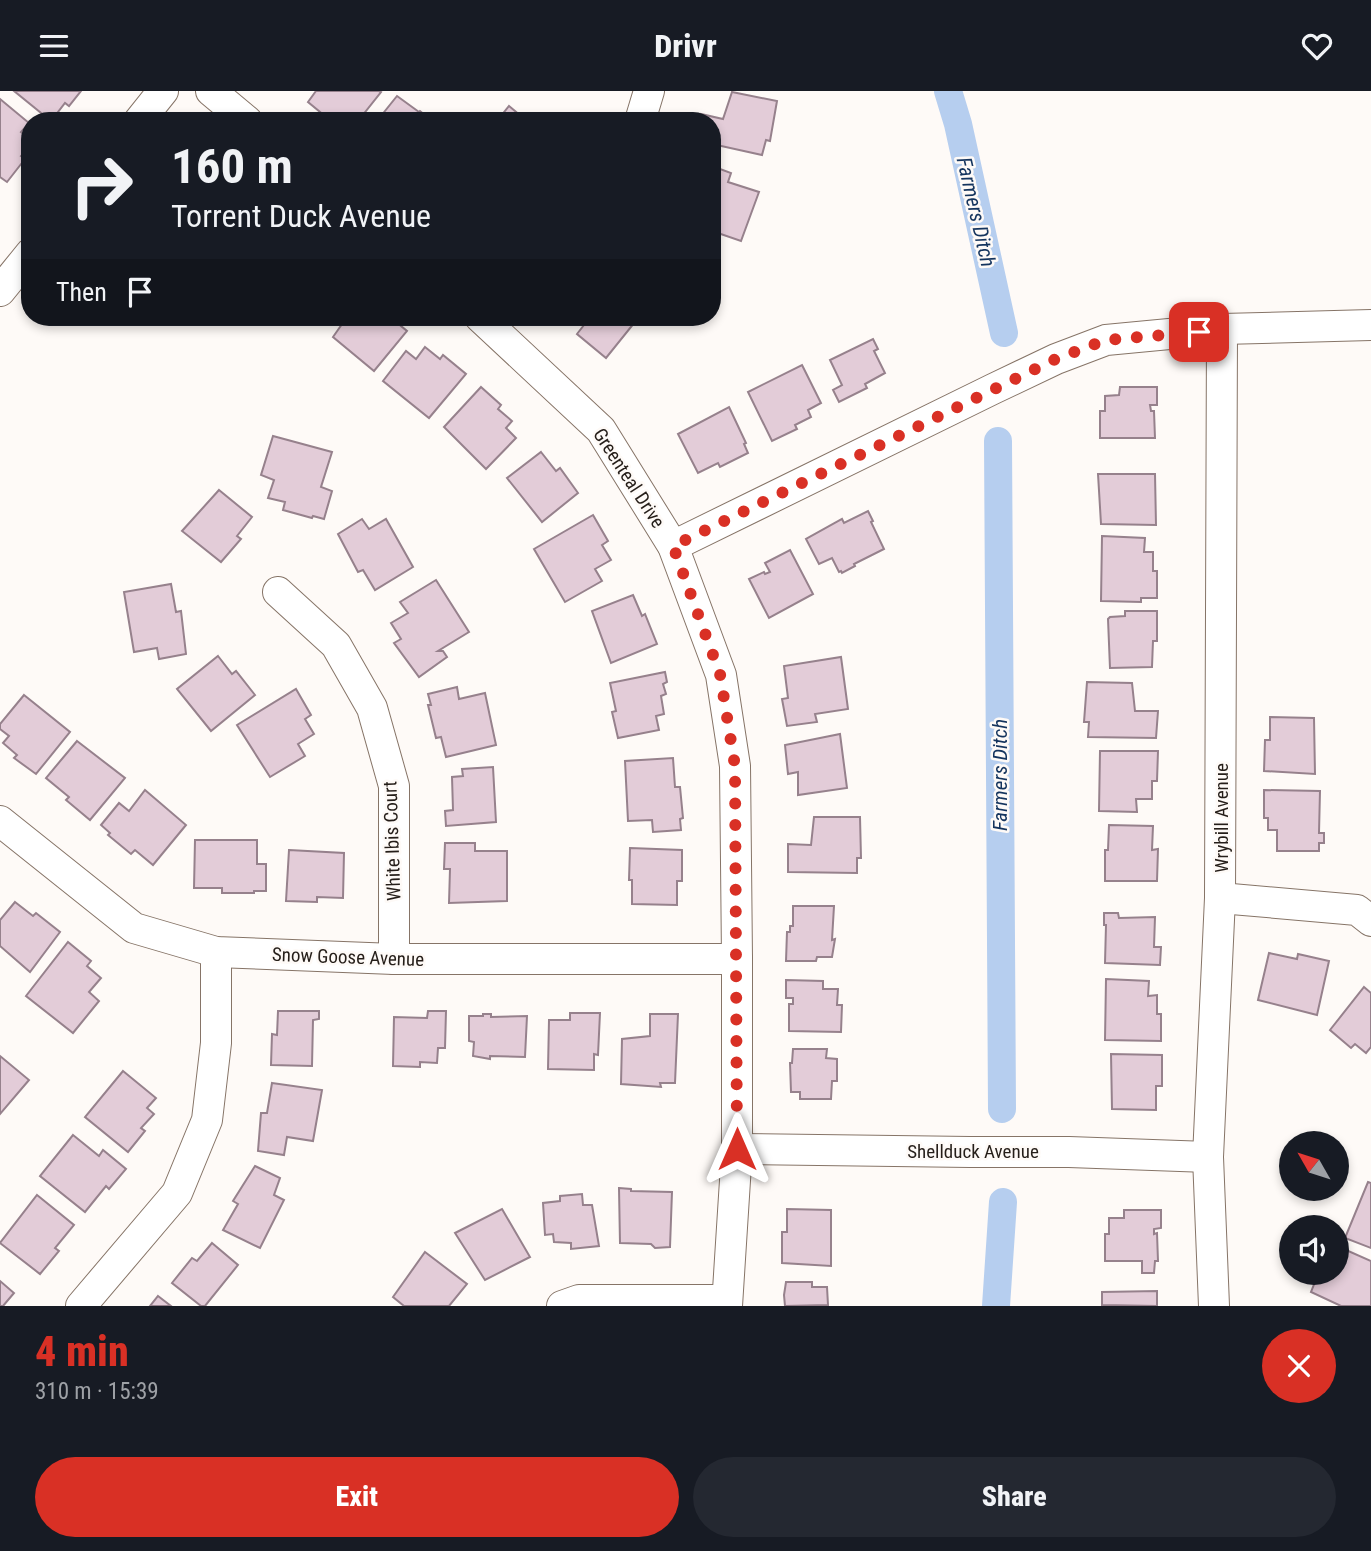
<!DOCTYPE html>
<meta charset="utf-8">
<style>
:root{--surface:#171b24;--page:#242831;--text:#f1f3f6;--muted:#9ea1a6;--accent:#d93025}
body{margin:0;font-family:"Roboto Condensed",sans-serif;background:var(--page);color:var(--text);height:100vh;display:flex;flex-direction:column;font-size:26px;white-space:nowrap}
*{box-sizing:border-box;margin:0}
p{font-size:23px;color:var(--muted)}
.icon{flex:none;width:38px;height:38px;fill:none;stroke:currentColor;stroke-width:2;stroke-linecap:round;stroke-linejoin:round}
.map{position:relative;height:1215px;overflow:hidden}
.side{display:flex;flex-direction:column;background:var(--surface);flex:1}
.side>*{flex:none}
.banner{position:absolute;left:21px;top:21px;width:700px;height:214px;border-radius:28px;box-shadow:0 4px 10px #0003;background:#171b24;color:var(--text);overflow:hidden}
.needle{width:46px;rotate:309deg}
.fabs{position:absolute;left:1279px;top:1040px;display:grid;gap:14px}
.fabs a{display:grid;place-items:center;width:70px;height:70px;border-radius:50%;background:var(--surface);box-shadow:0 4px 10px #0003;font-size:35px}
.pin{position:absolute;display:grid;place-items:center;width:60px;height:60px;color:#fff;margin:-30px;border-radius:14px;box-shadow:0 4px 10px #0006}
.me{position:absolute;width:77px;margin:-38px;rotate:0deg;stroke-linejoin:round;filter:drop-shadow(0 0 5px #0008)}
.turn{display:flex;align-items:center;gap:24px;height:147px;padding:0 35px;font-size:32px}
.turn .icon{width:91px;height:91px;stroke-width:2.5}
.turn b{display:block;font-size:49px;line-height:60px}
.then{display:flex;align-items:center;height:66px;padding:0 35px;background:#0003;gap:14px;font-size:26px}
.round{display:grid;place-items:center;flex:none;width:74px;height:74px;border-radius:37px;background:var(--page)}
.overview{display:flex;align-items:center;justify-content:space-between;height:119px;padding:0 35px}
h1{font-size:42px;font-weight:800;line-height:52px;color:var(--accent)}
.action{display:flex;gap:14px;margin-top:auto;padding:14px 35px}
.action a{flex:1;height:80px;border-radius:42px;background:var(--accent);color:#fff;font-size:28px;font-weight:800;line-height:80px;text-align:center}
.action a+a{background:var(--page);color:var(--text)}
header{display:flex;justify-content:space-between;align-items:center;height:91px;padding:0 35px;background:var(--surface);font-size:32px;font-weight:800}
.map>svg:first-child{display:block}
</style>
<header><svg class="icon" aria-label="menu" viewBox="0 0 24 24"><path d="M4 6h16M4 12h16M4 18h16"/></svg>Drivr<svg class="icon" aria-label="heart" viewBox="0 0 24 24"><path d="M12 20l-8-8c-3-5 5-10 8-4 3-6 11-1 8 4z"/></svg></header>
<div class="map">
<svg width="1371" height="1215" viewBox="0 0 1371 1215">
<rect width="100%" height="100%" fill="#fefaf7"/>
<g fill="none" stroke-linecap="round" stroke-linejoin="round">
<g stroke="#b6ceef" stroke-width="28">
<polyline points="948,0 958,33 1004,242"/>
<polyline points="998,350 1002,1018"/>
<polyline points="996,1215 1003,1111"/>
</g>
</g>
<g fill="#e3ccd8" stroke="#96818c" stroke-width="2">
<polygon points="14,0 81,0 69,15 65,12 51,30"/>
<polygon points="316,0 379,0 381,1 358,30 331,30 308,11"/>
<polygon points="732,1 777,10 770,50 766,49 762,64 712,53 712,30 699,30 701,23 723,28"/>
<polygon points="397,5 419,21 420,20 432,30 377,30"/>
<polygon points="0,8 29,32 21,41 30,48 30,55 21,65 25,68 7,91 0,86"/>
<polygon points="509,15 527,30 497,30"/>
<polygon points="712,75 731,82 728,91 759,101 741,150 712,140"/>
<polygon points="347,226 390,226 407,240 374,280 333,246"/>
<polygon points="574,226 639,226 606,267 577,243 584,234"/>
<polygon points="873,248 878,258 874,260 885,282 865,293 867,297 839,311 833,299 842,294 830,269"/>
<polygon points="425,256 440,268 443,264 466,283 429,327 383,290 406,260 416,268"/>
<polygon points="802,274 821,312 808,319 811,326 795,334 797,338 772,350 748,301"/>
<polygon points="481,296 501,314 498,318 512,330 506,337 516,347 486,378 444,336"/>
<polygon points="1120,296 1157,296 1157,314 1150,314 1151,320 1154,320 1155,347 1100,347 1100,320 1105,320 1105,305 1119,304"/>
<polygon points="729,316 746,352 744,353 748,362 720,376 718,372 698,382 678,343"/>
<polygon points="273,345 332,361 321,396 332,400 324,428 313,425 312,427 283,419 285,411 268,407 274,389 261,384"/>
<polygon points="541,361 556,380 560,377 578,402 542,431 507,387"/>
<polygon points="1098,383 1155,383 1156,434 1101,433"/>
<polygon points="219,399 252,426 237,445 241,448 221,471 182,440"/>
<polygon points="868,420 873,430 871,431 884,458 854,473 855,475 842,482 841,480 839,481 832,467 819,473 806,448 842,428 844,432"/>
<polygon points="593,424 608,450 602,454 611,469 595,478 602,490 565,511 534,458"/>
<polygon points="362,428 369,438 386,428 413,476 375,499 363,479 358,481 338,443"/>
<polygon points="1102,445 1145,447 1144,461 1153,461 1153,480 1157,480 1157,507 1141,507 1141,511 1101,510"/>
<polygon points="790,459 813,503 769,527 749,488 764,481 765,483 770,481 765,472"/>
<polygon points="436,489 469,541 438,560 443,560 447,566 419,586 394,552 401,548 391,532 408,522 400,511"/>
<polygon points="171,493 176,521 181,520 186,563 159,568 157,557 134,561 124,501"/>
<polygon points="633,504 642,525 645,523 657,553 611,572 592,520"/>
<polygon points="1125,520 1157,520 1157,550 1153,550 1152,576 1110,577 1108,528 1110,526 1125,525"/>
<polygon points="218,565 232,583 236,580 255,604 211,640 177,598"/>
<polygon points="841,566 848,618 815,623 817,631 787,635 782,608 788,607 784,575"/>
<polygon points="665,581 667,591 663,593 666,603 661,605 664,623 656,625 659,639 618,647 612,621 616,620 610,592"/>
<polygon points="1087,591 1132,592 1135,620 1158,620 1156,647 1088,646 1089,631 1084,631"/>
<polygon points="457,596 459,608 485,602 496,654 446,666 441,646 436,647 428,614 431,614 428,603"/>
<polygon points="296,598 311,624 305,628 314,643 298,653 305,665 270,686 237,634"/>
<polygon points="24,604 70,641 36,683 14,667 17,664 3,652 9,645 0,638 0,633"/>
<polygon points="1270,626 1314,627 1315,683 1264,680 1265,649 1270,649"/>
<polygon points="840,643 847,697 798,704 798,681 788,683 785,654"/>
<polygon points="77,650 125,687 90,729 66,709 69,706 46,687"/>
<polygon points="1100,660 1158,660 1157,690 1152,690 1152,708 1136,708 1137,721 1099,720"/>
<polygon points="673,667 675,696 680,696 683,727 680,728 681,739 653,741 652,729 628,730 625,670"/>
<polygon points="493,676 496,731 446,735 445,720 453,719 452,686 463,685 462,678"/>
<polygon points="145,699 186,734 153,774 135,759 131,763 108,744 110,742 101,734 119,712 129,720"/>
<polygon points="1264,699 1320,700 1319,742 1324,742 1324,752 1319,752 1319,760 1277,760 1277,739 1268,739 1268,727 1264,727"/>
<polygon points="814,726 860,726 861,767 857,767 857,782 788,781 788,753 811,754"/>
<polygon points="1109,734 1153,735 1152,759 1158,758 1157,790 1105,790 1105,759 1108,759"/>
<polygon points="195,749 257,749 257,773 266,773 266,800 254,800 254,802 222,802 222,797 194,797"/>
<polygon points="445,752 475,752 475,760 507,760 507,810 449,812 450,778 444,778"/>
<polygon points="630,757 682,759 682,790 677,790 677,814 632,813 632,789 629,789"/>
<polygon points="289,759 344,762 343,807 317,806 317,811 286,810"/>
<polygon points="15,811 33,825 36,822 60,841 30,881 0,855 0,829"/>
<polygon points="793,815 834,815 832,849 835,848 832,866 817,866 816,870 786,870 787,841 790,841 790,835 793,835"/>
<polygon points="1104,822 1118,822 1119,827 1155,826 1154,856 1161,856 1160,874 1105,872 1106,834 1104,834"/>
<polygon points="68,851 91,870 87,875 101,887 89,901 99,910 73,942 26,905"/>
<polygon points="1269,862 1297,868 1298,863 1329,870 1317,924 1258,909"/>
<polygon points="1106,888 1149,890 1148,905 1157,904 1157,923 1161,923 1161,950 1105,949"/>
<polygon points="786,889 823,890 823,898 838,898 837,914 842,914 841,941 789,940 789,913 793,913 793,907 786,907"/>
<polygon points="1364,896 1371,902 1371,956 1366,962 1355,953 1351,957 1330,939"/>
<polygon points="278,920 319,920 319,928 313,929 312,975 271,974 272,943 277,944"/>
<polygon points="428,920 446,920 445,957 438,957 437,972 420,971 420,976 393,975 394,926 427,927"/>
<polygon points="570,922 600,922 598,964 594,963 594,979 548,978 549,929 570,929"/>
<polygon points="483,923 491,923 491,926 527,925 525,966 490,965 490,968 473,965 474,951 469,950 469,925 483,925"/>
<polygon points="650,923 678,923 675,992 660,992 661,996 621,993 622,948 650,945"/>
<polygon points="793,958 827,958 826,967 837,968 837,990 832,990 831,1008 800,1008 800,1001 791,1001 790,972 792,972"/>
<polygon points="1111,963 1162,964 1162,995 1156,995 1156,1019 1112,1018"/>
<polygon points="0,965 29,989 0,1023"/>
<polygon points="123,980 156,1007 147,1017 154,1023 141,1037 145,1040 128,1061 85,1026"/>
<polygon points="272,992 322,999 313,1050 287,1046 284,1064 258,1060 261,1022 267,1022"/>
<polygon points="73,1044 99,1065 103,1059 126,1078 109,1098 106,1095 85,1121 40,1085"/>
<polygon points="255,1075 280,1087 274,1104 284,1109 260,1157 223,1139 238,1113 233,1110"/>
<polygon points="1368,1091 1371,1092 1371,1157 1345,1147"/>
<polygon points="619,1097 631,1098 631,1100 672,1101 670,1156 655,1157 651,1153 620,1152"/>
<polygon points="582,1103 583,1114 592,1114 599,1155 571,1158 571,1152 554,1151 553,1143 545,1144 543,1112 560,1110 560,1105"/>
<polygon points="37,1104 74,1134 55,1157 59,1160 40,1183 0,1152"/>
<polygon points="502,1118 530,1166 485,1189 455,1142"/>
<polygon points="787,1118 831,1119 831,1175 782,1172 782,1141 787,1141"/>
<polygon points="1124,1119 1161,1119 1161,1137 1154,1138 1154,1143 1157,1142 1158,1170 1155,1170 1154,1182 1142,1182 1142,1170 1105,1170 1105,1143 1109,1143 1109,1127 1124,1127"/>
<polygon points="212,1152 238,1174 205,1215 201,1215 172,1192 192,1167 197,1170"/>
<polygon points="1337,1155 1371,1170 1371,1215 1341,1215 1311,1201 1319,1181 1337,1181"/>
<polygon points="425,1161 467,1193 449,1215 404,1215 393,1206"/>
<polygon points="0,1190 14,1202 3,1215 0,1215"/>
<polygon points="786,1191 812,1191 812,1196 827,1196 828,1214 785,1215 784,1204"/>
<polygon points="1157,1200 1157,1215 1102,1214 1102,1201"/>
<polygon points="158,1205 171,1215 150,1215"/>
</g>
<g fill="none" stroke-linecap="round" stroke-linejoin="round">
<g stroke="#867467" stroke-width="32">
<g id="minor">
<polyline points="211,0 247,30"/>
<polyline points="139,30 163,0"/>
<polyline points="640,30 649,0"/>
<polyline points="0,200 30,163"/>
<polyline points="480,226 601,339 673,455 721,584 735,675 737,868 737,1058 727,1215"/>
<polyline points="673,455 993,298 1056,268 1106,249 1222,238 1371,234"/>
<polyline points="278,501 336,554 372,617 394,695 394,868"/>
<polyline points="0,730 134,837 216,861 394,868 737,868"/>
<polyline points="1220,807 1357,819 1371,830"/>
<polyline points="737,1058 970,1061 1069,1061 1208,1066"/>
<polyline points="81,1215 177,1102 207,1029 216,952 216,861"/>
<polyline points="562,1215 579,1209 727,1209"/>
<polyline points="1214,1215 1208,1066 1220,807 1222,238"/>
</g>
</g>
<use href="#minor" stroke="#fff" stroke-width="30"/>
</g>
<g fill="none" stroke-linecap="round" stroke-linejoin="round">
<polyline stroke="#d93025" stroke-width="12" stroke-dasharray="0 21.6" points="737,1058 735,675 720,583 673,455 1056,268 1106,249 1199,241"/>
</g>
<g text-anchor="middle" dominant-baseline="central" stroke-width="5" stroke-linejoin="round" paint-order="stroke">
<g font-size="19" fill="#251e19" stroke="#fefaf7">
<text transform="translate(629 387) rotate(57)">Greenteal Drive</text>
<text transform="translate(1221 727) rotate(-90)">Wrybill Avenue</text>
<text transform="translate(392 750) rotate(-92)">White Ibis Court</text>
<text transform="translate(348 866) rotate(2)">Snow Goose Avenue</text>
<text x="973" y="1060">Shellduck Avenue</text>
</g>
<g font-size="21" font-style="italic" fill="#14345e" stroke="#fefaf7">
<text transform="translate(976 121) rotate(77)">Farmers Ditch</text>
<text transform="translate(1000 684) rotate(-90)">Farmers Ditch</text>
</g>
</g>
</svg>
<div class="fabs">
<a><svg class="needle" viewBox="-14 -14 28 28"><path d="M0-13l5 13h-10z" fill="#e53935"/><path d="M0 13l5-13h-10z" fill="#9ea1a6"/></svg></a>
<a><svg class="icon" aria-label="sound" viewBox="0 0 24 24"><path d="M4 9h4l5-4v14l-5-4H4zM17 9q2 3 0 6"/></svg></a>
</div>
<div class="pin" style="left:1199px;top:241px;background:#d93025"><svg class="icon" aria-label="arrive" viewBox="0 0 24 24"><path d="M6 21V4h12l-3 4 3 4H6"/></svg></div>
<svg class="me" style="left:737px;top:1058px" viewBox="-20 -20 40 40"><path d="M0-17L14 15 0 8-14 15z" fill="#d93025" stroke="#fff" stroke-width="4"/></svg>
<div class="banner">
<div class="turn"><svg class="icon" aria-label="right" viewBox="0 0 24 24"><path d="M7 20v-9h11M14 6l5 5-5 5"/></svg><div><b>160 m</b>Torrent Duck Avenue</div></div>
<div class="then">Then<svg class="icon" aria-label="arrive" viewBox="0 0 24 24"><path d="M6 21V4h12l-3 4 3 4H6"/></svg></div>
</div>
</div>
<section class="side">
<div class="overview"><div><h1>4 min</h1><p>310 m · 15:39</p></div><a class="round" style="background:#d93025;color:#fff"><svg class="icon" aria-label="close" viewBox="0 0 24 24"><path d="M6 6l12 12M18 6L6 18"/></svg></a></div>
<div class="action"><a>Exit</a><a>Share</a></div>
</section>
